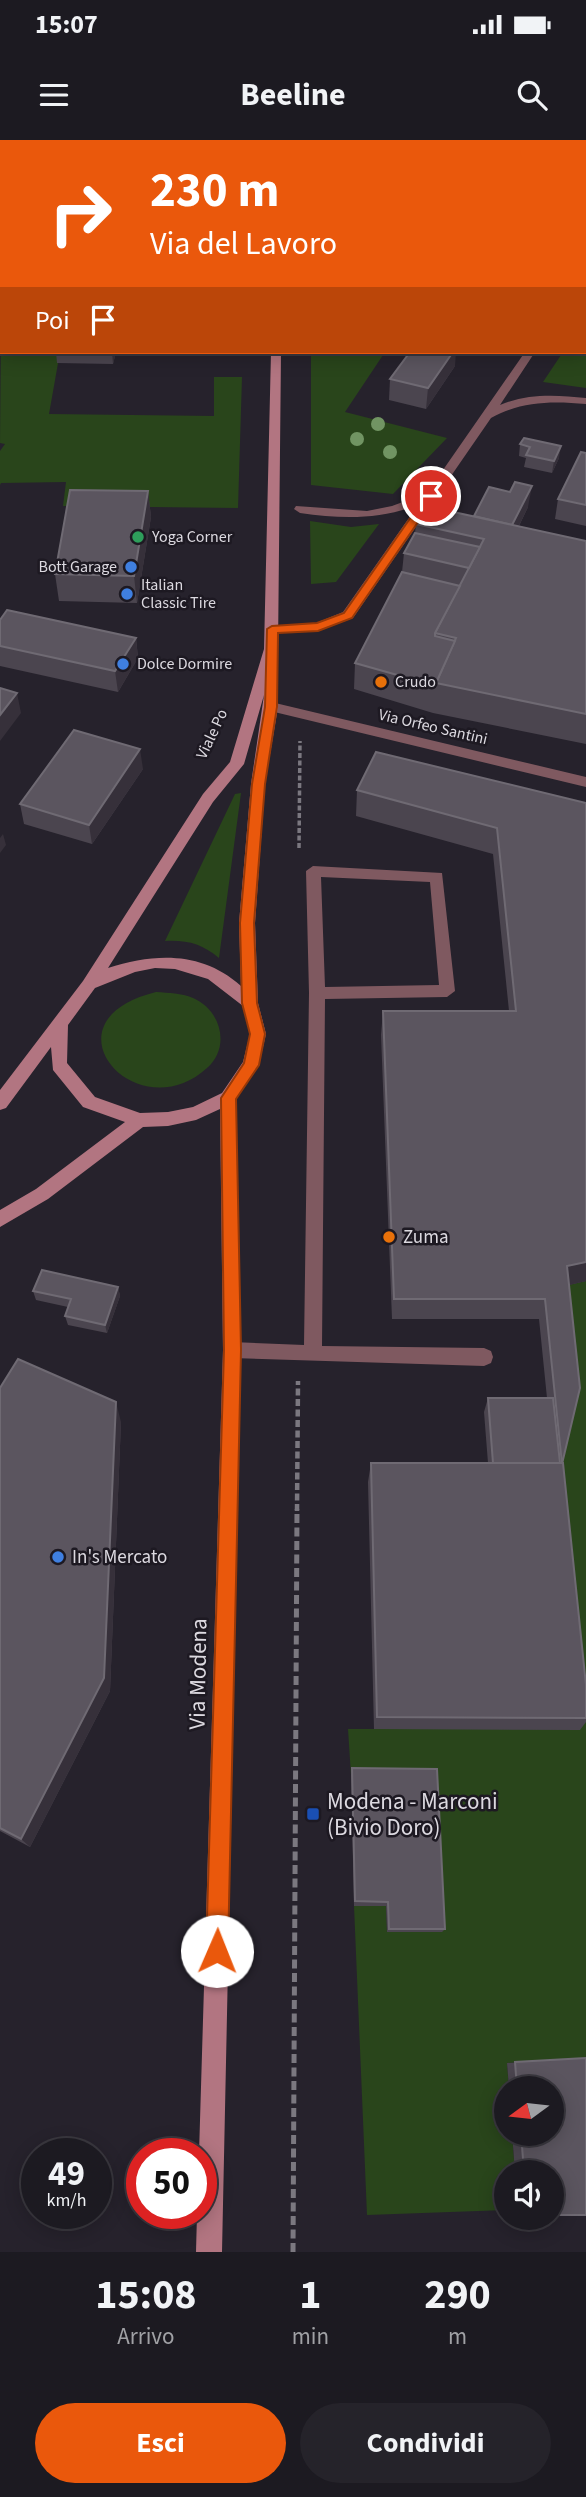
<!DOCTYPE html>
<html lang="it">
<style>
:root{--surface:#1c1a21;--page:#25232a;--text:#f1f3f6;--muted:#a0a1a5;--line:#3a383f;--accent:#ea580c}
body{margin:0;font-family:"Source Sans 3",sans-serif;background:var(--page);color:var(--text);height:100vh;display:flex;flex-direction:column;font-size:26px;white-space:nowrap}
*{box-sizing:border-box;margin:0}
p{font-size:23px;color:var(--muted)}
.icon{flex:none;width:38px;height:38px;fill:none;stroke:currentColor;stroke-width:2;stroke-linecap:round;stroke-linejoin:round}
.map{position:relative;height:2112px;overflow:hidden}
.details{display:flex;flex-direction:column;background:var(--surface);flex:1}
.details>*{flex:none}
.guide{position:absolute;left:0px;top:0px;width:586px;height:214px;box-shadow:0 4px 18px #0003,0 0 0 2px var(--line);background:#ea580c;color:#fff;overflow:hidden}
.needle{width:46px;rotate:255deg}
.buttons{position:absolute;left:494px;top:1936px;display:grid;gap:14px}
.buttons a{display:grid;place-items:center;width:70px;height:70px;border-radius:50%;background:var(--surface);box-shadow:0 4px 18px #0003,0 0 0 2px var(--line);font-size:35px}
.speed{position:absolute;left:21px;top:1998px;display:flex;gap:14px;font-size:35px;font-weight:700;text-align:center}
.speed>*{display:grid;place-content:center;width:91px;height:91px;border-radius:50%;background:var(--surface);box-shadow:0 4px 18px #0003,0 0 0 2px var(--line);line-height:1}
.speed small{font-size:18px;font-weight:400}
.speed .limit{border:10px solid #d22;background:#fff;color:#111}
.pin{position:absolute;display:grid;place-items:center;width:60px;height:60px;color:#fff;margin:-30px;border:4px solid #fff;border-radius:50%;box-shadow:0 2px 7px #0007}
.me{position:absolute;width:77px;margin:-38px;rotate:1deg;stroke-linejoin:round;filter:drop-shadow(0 0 5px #0008)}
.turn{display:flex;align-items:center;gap:24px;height:147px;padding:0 35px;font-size:32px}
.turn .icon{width:91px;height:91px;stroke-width:2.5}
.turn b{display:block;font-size:49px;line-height:60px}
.then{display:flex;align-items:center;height:66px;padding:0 35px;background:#0003;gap:14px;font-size:26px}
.eta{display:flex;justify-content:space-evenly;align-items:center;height:119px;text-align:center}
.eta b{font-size:42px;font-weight:700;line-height:49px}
.cta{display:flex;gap:14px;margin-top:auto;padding:14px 35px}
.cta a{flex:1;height:80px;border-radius:42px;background:var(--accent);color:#fff;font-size:28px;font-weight:700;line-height:80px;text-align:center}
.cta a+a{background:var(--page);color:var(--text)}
.status{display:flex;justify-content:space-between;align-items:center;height:49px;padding:0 35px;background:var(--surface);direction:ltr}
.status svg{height:19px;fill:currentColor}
header{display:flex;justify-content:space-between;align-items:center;height:91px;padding:0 35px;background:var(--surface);font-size:32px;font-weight:700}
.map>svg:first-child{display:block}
</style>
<div class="status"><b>15:07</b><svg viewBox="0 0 49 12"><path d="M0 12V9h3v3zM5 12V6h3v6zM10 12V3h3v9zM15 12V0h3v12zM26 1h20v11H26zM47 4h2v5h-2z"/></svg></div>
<header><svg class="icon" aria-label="menu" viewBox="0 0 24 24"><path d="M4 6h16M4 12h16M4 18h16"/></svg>Beeline<svg class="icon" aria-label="search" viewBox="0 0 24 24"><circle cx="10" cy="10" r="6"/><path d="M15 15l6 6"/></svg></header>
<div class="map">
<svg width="586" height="2112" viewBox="0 0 586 2112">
<rect width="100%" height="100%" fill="#26222c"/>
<polygon fill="#2f2838" points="0,0 225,0 2,2 0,109"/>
<g fill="#29451b">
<polygon points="2,66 2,212 60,212 49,274 214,276 214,237 242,237 238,368 63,366 66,342 1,343 0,345 0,311 5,304 0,303"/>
<polygon points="586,177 586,248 543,242 563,212 584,212"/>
<polygon points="311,212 385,212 345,272 447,298 393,354 311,345"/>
<polygon points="310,381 351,387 379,384 336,442 311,444"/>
<path d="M241,653L219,818C202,804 188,800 165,801L235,654Z"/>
<path d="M156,852C169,853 181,853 193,858C221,870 231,907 207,928C137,992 38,881 156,852Z"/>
<polygon points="586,1141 586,1918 507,1923 509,1948 506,1948 506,1993 512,1993 515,2032 506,2032 506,2070 367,2075 354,1766 386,1766 387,1792 442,1792 434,1636 351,1635 348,1589 374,1589 555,1342 560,1147"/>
</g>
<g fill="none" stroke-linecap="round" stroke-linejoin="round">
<polyline stroke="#7b7880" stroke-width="3.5" stroke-dasharray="5 2.5" stroke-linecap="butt" points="299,708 300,601"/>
<polyline stroke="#7b7880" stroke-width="4.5" stroke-dasharray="7 3.5" stroke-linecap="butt" points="297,1371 298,1241"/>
<polyline stroke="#7b7880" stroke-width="5" stroke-dasharray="9 4.5" stroke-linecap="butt" points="293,2112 297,1369"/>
<path fill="#7f5960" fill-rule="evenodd" d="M313,726L442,733L455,851L447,857L325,859L322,1206L484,1208L491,1211L493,1217L491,1223L484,1226L232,1218L225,1216L223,1210L225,1204L232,1202L304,1205L309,853L306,731ZM321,737L430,742L439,845L325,847Z"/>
<g fill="#7f5960" fill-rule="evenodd">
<path d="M525,212H535L500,265C528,253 557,255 586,258V264C552,261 521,261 491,278L353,478L318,491L268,492V486L316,483L343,472L418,365C378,380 342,379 300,373L294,369L296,366L367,371L392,366L427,353Z"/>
<polygon points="271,562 586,637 586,647 266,570 266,564"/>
</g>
<g fill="#b27581" fill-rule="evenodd">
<rect x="273" y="0" width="10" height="2"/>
<path d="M271,212H281L278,509L272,529L278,533V567L265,644L255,783L258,863L266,894L259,924L236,959L241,1210L222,2112H196L197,2074H201V2014H199L223,1210L220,969L196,980L168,986L143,987L48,1059L0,1087V1070L36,1049L125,982L83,967L53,930L51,907L6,968L0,970V950L83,841L203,654L230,622L264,509ZM264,555L251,644L239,783L241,846C202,811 155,813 108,828L213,662L244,624ZM155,828L175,829L208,839L243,866L250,894L243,922L222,953L193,967L168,972L140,973L95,957L67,923L68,885L95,848L135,832Z"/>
</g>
<g stroke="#a5a2aa" stroke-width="3.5" stroke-dasharray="7 7" stroke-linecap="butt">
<polyline points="131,0 144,2"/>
<polyline points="189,0 203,2"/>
</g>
</g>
<g fill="#719463">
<circle cx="378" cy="284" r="7"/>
<circle cx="357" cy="299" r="7"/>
<circle cx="390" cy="312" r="7"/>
</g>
<g fill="#4b454f">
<polygon points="530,0 586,0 586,13 584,13 584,2 538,2 538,1"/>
<polygon points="56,212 116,212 113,224 57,223"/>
<polygon points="455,226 426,269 389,260 390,239"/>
<polygon points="524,298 559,318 552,333 524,327 526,318 519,316 520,304"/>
<polygon points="586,313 586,386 555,379 558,359"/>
<polygon points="148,351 151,377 137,463 59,461 55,434"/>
<polygon points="528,367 519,386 586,401 586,604 433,573 354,549 355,523 402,432 404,413 415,393 416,384 474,376"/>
<polygon points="0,480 136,498 138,518 118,552 0,526"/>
<polygon points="143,629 92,704 24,684 20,664"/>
<polygon points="357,650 586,663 586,1141 569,1145 562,1323 586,1545 586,1582 580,1590 374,1589 368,1342 371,1323 488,1323 484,1272 488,1258 547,1258 539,1179 392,1179 381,895 383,871 509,871 493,714 356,676"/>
<polygon points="118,1147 120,1156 107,1193 68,1185 65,1176 68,1167 36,1160 33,1151"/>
<polygon points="0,1248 121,1282 110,1551 30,1707 0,1691"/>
<polygon points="352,1628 445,1789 442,1792 387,1792 386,1766 354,1766 351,1635"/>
<polygon points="586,1918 551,2032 515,2032 512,1993 551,1993 551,1948 509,1948 507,1923"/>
</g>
<g fill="#36303a">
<polygon points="112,212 116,212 113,224"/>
<polygon points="453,212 456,212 455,226 426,269 428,248"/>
<polygon points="561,306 559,318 552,333 554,321"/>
<polygon points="532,346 528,367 509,406 511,386"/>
<polygon points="148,351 151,377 137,463 134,436"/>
<polygon points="136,498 138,518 118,552 115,531"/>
<polygon points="17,553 21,573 0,601 0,575"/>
<polygon points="140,609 143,629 92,704 89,685"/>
<polygon points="3,694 6,705 0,713 0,698"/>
<polygon points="586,1122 586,1141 560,1147 567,1126"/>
<polygon points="118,1147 120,1156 107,1193 105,1185"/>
<polygon points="116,1262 121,1282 110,1551 30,1707 21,1699"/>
</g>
<g fill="#5b555f" stroke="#6f6a73" stroke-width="2">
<polygon points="410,212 453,212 428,248 390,239"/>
<polygon points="524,298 561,306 554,321 526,315 530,307 520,304"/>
<polygon points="581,312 586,313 586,365 558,359"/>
<polygon points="515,342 532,346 512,385 474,376 489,347 510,352"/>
<polygon points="70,350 148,351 134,436 55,434"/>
<polygon points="426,366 586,401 586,574 436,543 456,498 435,493 484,399 416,384"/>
<polygon points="415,393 480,407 469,428 404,413"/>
<polygon points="402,432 460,446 435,493 435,496 455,501 436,543 436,546 355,523"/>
<polygon points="7,470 136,498 115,531 0,506 0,480"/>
<polygon points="0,548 17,553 0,575"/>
<polygon points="74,590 140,609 89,685 20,664"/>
<polygon points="376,612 586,663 586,1122 567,1126 580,1248 562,1324 545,1159 394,1159 383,871 516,871 497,688 357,650"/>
<polygon points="42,1130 118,1147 105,1185 65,1176 71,1159 33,1151"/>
<polygon points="18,1219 116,1262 104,1538 21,1699 0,1688 0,1248"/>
<polygon points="488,1258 553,1258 560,1323 493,1323"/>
<polygon points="371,1323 563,1323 586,1545 586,1578 377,1577"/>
<polygon points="352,1628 437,1629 445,1789 389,1789 388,1762 355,1761"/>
<polygon points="586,1918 586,2075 551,2075 551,2032 524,2032 521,1993 551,1993 551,1948 517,1948 515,1922"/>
</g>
<polygon fill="#ea580c" stroke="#983908" stroke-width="2" points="427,354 436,356 352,478 318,491 278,493 277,567 265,644 254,783 257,863 265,894 259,925 236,959 241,1210 228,1811 225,1819 217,1822 209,1819 206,1811 224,1210 221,958 244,923 250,894 242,863 240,783 252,644 265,567 267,489 272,486 317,483 344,473"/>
<circle fill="#2e9e5b" stroke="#1d1922" stroke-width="2.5" cx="138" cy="397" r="7"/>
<g fill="#3f7fe0" stroke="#1d1922" stroke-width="2.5">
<circle cx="131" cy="427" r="7"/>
<circle cx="127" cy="454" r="7"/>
<circle cx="123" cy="524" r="7"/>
<circle cx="58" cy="1417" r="7"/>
</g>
<g fill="#e8710a" stroke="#1d1922" stroke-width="2.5">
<circle cx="381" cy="542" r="7"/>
<circle cx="389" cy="1097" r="7"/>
</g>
<rect fill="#1a4fb4" stroke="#1d1922" stroke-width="2.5" x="306" y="1667" width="14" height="14" rx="3.5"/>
<g text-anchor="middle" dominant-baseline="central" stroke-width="5" stroke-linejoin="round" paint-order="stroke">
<g font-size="16" fill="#dcd9e0" stroke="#1d1922" text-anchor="start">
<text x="152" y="397">Yoga Corner</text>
<text x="117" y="427" text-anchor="end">Bott Garage</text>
<text x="141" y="445">Italian<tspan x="141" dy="18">Classic Tire</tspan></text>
<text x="137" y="524">Dolce Dormire</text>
<text x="395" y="542">Crudo</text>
</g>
<g font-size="16" fill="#dcd9e0" stroke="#1d1922">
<text transform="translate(433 587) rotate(13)">Via Orfeo Santini</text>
<text transform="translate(212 594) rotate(-65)">Viale Po</text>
</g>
<g font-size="19" fill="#dcd9e0" stroke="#1d1922" text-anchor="start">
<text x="403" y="1097">Zuma</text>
<text x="72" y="1417">In's Mercato</text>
</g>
<g font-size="23" fill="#dcd9e0" stroke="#1d1922">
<text transform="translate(198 1534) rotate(-89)">Via Modena</text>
</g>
<g font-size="23" fill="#dcd9e0" stroke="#1d1922" text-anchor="start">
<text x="327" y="1661">Modena - Marconi<tspan x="327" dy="26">(Bivio Doro)</tspan></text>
</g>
</g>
</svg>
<div class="buttons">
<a><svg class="needle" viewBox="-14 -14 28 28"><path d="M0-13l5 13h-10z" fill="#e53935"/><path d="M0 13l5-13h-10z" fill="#a0a1a5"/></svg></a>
<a><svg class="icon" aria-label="sound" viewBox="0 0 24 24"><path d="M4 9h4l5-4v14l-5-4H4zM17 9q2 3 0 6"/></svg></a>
</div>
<div class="speed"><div>49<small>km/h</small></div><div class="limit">50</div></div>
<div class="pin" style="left:431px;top:356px;background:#d93025"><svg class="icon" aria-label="arrive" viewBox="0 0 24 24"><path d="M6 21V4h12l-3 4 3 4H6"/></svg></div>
<svg class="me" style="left:217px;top:1811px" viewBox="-20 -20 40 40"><circle r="19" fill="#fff"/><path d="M0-13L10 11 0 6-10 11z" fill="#ea580c"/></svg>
<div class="guide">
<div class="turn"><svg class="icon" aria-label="right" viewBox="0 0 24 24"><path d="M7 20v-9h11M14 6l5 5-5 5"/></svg><div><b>230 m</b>Via del Lavoro</div></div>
<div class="then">Poi<svg class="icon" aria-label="arrive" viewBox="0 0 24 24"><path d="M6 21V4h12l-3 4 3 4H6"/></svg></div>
</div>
</div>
<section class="details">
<div class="eta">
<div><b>15:08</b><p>Arrivo</p></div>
<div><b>1</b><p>min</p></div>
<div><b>290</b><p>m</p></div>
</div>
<div class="cta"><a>Esci</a><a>Condividi</a></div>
</section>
